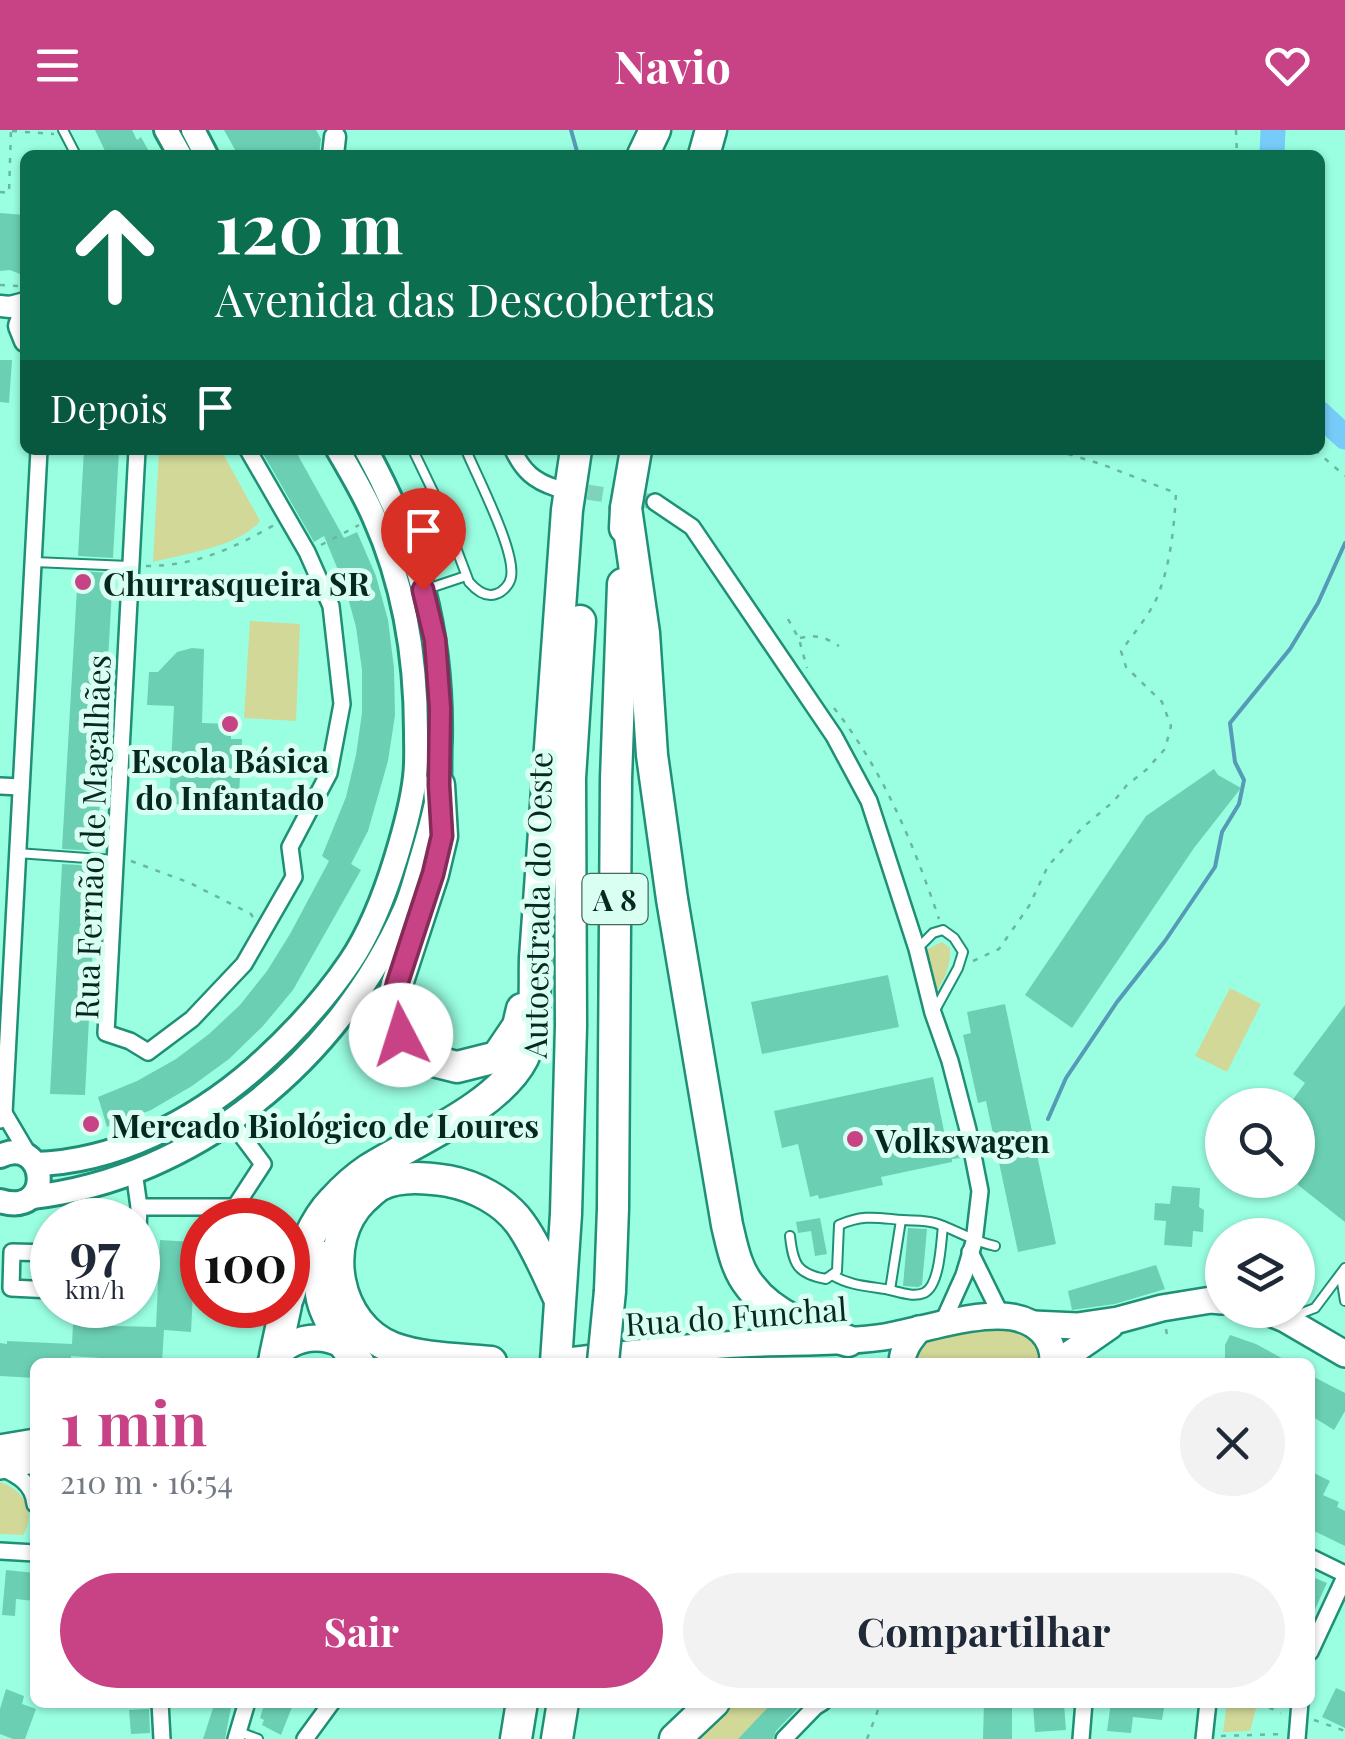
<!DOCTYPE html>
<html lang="pt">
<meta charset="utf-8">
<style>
:root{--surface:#fff;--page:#f2f2f3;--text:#1f2937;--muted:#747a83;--accent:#c84386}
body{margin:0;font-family:"Playfair Display",serif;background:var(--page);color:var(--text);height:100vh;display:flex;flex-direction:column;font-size:38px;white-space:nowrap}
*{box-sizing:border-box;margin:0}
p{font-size:32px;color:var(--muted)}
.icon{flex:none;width:55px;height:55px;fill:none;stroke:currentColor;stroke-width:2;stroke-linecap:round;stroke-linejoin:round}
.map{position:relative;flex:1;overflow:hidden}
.drawer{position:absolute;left:30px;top:1228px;width:1285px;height:350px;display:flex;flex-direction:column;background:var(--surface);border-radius:15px;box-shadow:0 2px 8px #0004}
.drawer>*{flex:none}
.top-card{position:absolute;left:20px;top:20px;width:1305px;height:305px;border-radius:15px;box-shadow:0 2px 8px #0004;background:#0b6e4f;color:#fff;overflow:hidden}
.fabs{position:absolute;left:1205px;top:958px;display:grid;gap:20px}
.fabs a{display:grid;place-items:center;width:110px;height:110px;border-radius:50%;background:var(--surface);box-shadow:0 2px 8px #0004;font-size:50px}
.speed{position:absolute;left:30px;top:1068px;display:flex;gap:20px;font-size:50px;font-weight:700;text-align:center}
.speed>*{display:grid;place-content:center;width:130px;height:130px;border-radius:50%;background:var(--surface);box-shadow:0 2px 8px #0004;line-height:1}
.speed small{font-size:25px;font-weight:400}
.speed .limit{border:15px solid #d22;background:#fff;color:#111}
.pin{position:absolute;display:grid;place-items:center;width:85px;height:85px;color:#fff;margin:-102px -42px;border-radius:50% 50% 50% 0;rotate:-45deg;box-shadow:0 0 10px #0007}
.pin .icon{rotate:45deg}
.me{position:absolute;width:110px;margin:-55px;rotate:355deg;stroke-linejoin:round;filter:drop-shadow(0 0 8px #0008)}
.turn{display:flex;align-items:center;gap:35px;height:210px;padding:0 30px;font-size:45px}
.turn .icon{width:130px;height:130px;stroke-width:2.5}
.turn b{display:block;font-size:70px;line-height:85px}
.then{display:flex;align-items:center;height:95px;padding:0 30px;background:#0003;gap:20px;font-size:38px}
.round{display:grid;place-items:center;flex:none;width:105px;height:105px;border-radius:52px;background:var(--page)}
.summary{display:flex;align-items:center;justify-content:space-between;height:170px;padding:0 30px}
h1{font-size:60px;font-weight:700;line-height:75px;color:var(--accent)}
.button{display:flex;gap:20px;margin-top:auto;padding:20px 30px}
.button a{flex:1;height:115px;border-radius:60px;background:var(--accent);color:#fff;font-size:40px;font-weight:700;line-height:115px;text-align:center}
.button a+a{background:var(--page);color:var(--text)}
header{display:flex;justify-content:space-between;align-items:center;height:130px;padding:0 30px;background:var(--accent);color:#fff;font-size:45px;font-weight:700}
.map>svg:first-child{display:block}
</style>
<header><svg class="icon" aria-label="menu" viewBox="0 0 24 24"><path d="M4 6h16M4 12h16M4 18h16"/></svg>Navio<svg class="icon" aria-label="heart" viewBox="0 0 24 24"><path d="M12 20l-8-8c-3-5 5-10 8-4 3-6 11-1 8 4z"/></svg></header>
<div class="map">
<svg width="1345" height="1609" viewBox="0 0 1345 1609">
<rect width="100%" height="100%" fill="#9affe1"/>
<g fill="#d1d898">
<path d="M159,320H221L260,391C239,417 184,424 153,432Z"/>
<polygon points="250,491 300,494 296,591 244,588"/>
<path d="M942,812L950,818C951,832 946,847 938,859H935C928,846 925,833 928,819Z"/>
<polygon points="1230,858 1261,874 1227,942 1195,926"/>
<polygon points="1018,1198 1032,1203 1047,1232 912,1232 917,1216 936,1202"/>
<path d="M0,1352C24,1360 37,1382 23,1405L0,1404Z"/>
<polygon points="726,1573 773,1573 738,1609 685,1609"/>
<polygon points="1227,1573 1252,1573 1257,1575 1250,1601 1223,1602"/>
</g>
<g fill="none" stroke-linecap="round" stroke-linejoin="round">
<g stroke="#559ab7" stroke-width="4">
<polyline points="571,0 578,25"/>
<polyline points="1048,989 1066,948 1117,872 1165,811 1215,737 1222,702 1239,674 1244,650 1235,632 1230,593 1290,519 1318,473 1345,413"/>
</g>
<g stroke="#77cbf8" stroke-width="25">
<polyline points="1272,25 1273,0"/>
<polyline points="1320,284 1345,307"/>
</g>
</g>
<g fill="#6bd0b3">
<polygon points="95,0 132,0 137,10 141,7 151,25 107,25"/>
<polygon points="224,0 316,0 321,9 319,25 238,25"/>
<polygon points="0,83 25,85 25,146 10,140 0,141"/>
<polygon points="0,230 12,230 9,273 0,272"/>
<polygon points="84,320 119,320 113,428 78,426"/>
<polygon points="261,320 295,320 344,408 357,402 376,446 388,490 394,538 395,585 388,631 368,701 351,734 361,740 293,860 263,896 229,929 192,956 151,980 107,997 98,967 137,951 176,929 209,904 240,875 267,841 290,804 329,731 322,726 346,667 356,625 362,583 362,540 356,497 345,457 324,406 314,412"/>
<polygon points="78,441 113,443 97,721 62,719"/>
<polygon points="192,518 204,519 202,593 231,594 231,609 242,609 239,665 228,660 198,658 197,677 169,673 174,576 147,575 149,542 158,542 177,522"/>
<polygon points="1214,639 1218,645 1241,658 1194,718 1072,898 1025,865 1146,686"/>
<polygon points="62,734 97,736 85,965 50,964"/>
<polygon points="888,845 899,897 762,924 751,872"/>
<polygon points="1005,874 1056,1114 1018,1122 986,971 978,973 963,905 971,903 967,882"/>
<polygon points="1345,875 1345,1092 1298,1055 1298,975 1289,975 1305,953 1293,944"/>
<polygon points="933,947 945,1006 955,1004 960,1028 952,1029 952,1032 881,1047 883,1055 819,1069 818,1065 810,1067 798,1014 782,1018 774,981"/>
<polygon points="1172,1056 1200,1058 1199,1077 1204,1080 1203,1102 1193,1101 1192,1117 1164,1115 1166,1091 1154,1090 1155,1073 1170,1074"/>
<polygon points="820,1088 827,1124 815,1126 811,1101 798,1103 796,1092"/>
<polygon points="908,1098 927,1099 922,1155 918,1157 903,1156"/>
<polygon points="160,1110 193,1112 192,1124 195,1124 191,1202 164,1200 162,1232 71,1226 71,1232 35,1232 35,1248 0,1246 0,1213 7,1214 7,1211 72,1214 73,1195 156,1197"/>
<polygon points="1156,1135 1165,1159 1115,1174 1072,1180 1068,1161"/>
<polygon points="1230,1205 1256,1214 1289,1232 1225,1232 1225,1215"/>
<polygon points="1310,1245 1345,1263 1345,1281 1334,1300 1310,1285"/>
<polygon points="1310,1341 1330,1351 1323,1365 1339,1372 1337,1377 1345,1381 1345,1416 1310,1399"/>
<polygon points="6,1440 35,1443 34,1471 16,1469 15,1486 2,1485"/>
<polygon points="1310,1446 1327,1453 1310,1490"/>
<polygon points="1336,1558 1345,1562 1345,1598 1322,1587"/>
<polygon points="6,1559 24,1566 22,1574 36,1579 25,1609 13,1609 0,1604 0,1579"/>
<polygon points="215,1572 232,1572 225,1609 203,1609"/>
<polygon points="265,1572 294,1572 281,1605 262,1595 264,1590 260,1588"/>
<polygon points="773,1572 804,1572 776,1601 773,1609 738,1609"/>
<polygon points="984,1572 1012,1572 1012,1609 983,1609"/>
<polygon points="1111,1572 1165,1572 1162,1590 1133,1587 1131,1603 1107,1601"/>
<polygon points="1064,1574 1066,1600 1035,1602 1033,1576"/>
<polygon points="149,1579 150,1603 131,1604 129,1580"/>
</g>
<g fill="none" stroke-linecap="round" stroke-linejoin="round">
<polyline stroke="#7dd4ba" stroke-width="15" stroke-dasharray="15 8" stroke-linecap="butt" points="565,359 655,372"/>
<g stroke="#1f8f76" stroke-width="12">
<g id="service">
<polyline points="63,0 76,25"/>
<path d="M413,320L441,378L469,452C476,460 485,468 496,464C503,462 510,454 511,447C516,421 477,347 466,320"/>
<polyline points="34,432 129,436"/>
<polyline points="427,459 466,446"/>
<polyline points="17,723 115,730"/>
<polyline points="919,817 933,803 943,800 954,808 963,822 958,838 935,880"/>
<path d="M790,1106C793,1134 797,1144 826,1149L837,1141L839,1095C864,1084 877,1088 903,1090C913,1091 924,1090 935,1093C957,1100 971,1111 995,1116"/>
<path d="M832,1145C849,1155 865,1156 885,1159C897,1161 912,1168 924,1163C940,1156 941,1112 943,1096"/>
<polyline points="1341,1146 1345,1171"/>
<polyline points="890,1160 901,1090"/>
<polyline points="1294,1186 1315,1178 1345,1138"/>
<polyline points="239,1602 258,1609"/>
</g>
</g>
<g stroke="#1f8f76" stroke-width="20">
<g id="minor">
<polyline points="137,320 106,903 130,911 148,922 192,889 244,834 294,747 290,717 329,643 342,574 331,476 307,422 248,320"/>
<path d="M513,320C523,341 534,351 556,358"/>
<polyline points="655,372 692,397 834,606 869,671 917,819 933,883 950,931 968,1000 980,1061 974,1112 964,1145 942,1194"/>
<polyline points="0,656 21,657"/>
<polyline points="4,983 30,1027"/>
<polyline points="0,990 4,983 39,320"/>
<polyline points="134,1041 139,1077 138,1099"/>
<polyline points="139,1077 235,1077 263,1034 231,991"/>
<polyline points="970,1122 1002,1187"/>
<polyline points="52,1123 12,1122 11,1158 52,1160"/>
<path d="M0,1337C17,1345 33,1353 35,1374"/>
<polyline points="0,1421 35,1423"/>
<polyline points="1310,1427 1345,1444"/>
<polyline points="1310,1522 1345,1447"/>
<polyline points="160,1572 162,1609"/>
<polyline points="236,1609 247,1572"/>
<polyline points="305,1609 332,1572"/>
<polyline points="784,1609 815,1577 823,1572"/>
<polyline points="1081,1609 1084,1572"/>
<polyline points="1204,1609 1208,1572"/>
<polyline points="1297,1609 1300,1572"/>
</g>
</g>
<g stroke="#1f8f76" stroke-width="25">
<g id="tertiary">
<polyline points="333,25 335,7"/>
<polyline points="0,176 10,177 25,173"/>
<polyline points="25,179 19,196 25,211"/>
</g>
</g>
<g stroke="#1f8f76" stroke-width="28">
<g id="secondary">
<polyline points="166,0 180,25"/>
<polyline points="193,0 206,25"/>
<path d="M0,1026C47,1004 56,1088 0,1071"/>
<path d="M35,1034C116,1032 194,991 254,939C290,907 323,872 350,832C371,801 385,764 396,728C404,702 412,675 415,647C417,632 416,616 416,602C416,529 404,454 374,387C364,364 351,342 338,320"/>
<path d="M32,1067C197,1048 339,929 405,779C412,763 416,745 421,729C428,705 436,680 439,655C440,640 439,625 440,610C442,501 418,415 366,320"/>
</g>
</g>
<g stroke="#1f8f76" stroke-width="30">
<g id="primary">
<polyline points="1263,1180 1285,1189 1345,1224"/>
<polyline points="1033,1194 1077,1196 1118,1190 1162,1178 1211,1170 1222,1171"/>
<path d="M271,1232C295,1200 337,1200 361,1232"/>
<path d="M557,1232C617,1226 678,1217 739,1214C787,1211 836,1214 884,1207C920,1201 977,1181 1012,1187C1036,1191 1054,1207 1053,1232"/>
<path d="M902,1232C903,1218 910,1210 919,1199"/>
<polyline points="1058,1232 1110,1196"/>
<polyline points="0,1318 35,1312"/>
<polyline points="0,1336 35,1330"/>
</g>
</g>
<g stroke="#1f8f76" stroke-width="35">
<g id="motorway">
<polyline points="643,25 655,0"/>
<polyline points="704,25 711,0"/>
<path d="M626,378L644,503L652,625L672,769L727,1095C732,1116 736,1139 750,1156C773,1187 813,1200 848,1211"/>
<polyline points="625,398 626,378 636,320"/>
<polyline points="439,655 442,706 433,744 397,854 391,880 401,905 425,929 457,937 497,927 518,896 522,879"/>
<path d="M325,1127C312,1163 327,1188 346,1217"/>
<polyline points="610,1161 613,1078 616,649 623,454"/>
<path d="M288,1168C299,1135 308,1097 333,1071C343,1060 356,1048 368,1040C414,1011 498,977 523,928C538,898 534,860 535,828L567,380L576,320"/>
<polyline points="275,1226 286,1175"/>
<path d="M491,1232C459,1229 423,1229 393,1218C335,1196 320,1111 363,1069C368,1065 374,1058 380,1055C401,1045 427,1048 448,1051C475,1056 504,1071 520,1093C536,1115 547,1143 559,1168"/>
<polyline points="556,1232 566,1084 571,896 570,648 580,491"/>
<polyline points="516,1609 522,1572"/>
<polyline points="557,1609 563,1572"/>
<polyline points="675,1609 714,1572"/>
</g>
</g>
<g stroke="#69b7a1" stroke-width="2.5" stroke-dasharray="5 8" stroke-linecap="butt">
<polyline points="1236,0 1237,25"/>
<polyline points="12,1 54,4"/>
<polyline points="0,62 9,63 11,0"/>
<polyline points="0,155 19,156"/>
<polyline points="1315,320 1345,346"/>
<polyline points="321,415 359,395"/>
<path d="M146,436C195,436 232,419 274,395"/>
<polyline points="788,489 799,509 807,538"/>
<path d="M800,508C816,504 825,507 839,516"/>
<path d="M834,578C883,640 914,715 939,789"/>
<polyline points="131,731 190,753 251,784 254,789"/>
<path d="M973,831L999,819L1029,776L1048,736L1082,698L1114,671L1127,655L1146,640L1165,619L1171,596L1162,572L1126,537L1121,521C1132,506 1145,490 1154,474C1170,441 1174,399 1176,363L1101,334L1055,320"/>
<polyline points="1166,1199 1168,1211"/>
<polyline points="1257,1572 1281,1583"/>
<polyline points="1314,1590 1345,1601"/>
<polyline points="1221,1606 1283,1604"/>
<polyline points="867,1609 881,1572"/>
</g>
<use href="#service" stroke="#fff" stroke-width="8"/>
<use href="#minor" stroke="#fff" stroke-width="15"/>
<use href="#tertiary" stroke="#fff" stroke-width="20"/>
<use href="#secondary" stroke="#fff" stroke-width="22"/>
<use href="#primary" stroke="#fff" stroke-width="25"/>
<use href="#motorway" stroke="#fff" stroke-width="30"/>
<g stroke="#1f8f76" stroke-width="35" stroke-linecap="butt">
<polyline id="motorway-bridge" points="603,1232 610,1161"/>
</g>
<use href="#motorway-bridge" stroke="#fff" stroke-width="30"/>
</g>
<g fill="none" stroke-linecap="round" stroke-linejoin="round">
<g stroke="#822c57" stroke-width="25">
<polyline id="route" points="401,905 391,880 397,854 433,744 442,706 439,655 440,578 435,510 423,460"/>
</g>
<use href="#route" stroke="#c84386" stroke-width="18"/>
</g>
<g fill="#c84386" stroke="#d9fef2" stroke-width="4">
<circle cx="83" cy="452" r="10"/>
<circle cx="230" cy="594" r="10"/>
<circle cx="91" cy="994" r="10"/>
<circle cx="855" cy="1009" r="10"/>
</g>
<g text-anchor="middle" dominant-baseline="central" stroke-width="10" stroke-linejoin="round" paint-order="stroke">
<rect fill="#d9fef2" stroke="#46685f" stroke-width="2.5" x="582.5" y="744" width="65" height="50" rx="8"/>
<g font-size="30" font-weight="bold" fill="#072820">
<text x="615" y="769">A 8</text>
</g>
<g font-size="32" font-weight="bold" fill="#072820" stroke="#d9fef2" text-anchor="start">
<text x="103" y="452">Churrasqueira SR</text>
<text x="230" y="629" text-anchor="middle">Escola Básica<tspan x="230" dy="37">do Infantado</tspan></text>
<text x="111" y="994">Mercado Biológico de Loures</text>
<text x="875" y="1009">Volkswagen</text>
</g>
<g font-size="32" fill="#072820" stroke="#d9fef2">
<text transform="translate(91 707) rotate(-88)">Rua Fernão de Magalhães</text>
<text transform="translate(536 775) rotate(-89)">Autoestrada do Oeste</text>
<text transform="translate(736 1185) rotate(-4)">Rua do Funchal</text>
</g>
</g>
</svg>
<div class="fabs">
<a><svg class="icon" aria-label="search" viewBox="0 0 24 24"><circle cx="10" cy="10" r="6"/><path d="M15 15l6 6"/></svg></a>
<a><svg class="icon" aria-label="layers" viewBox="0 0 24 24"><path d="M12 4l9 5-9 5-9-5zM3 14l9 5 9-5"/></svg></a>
</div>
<div class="speed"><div>97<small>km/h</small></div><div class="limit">100</div></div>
<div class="pin" style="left:423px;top:460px;background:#d93025"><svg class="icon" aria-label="arrive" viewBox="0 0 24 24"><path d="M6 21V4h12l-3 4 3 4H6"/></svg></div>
<svg class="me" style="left:401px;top:905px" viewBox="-20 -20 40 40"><circle r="19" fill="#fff"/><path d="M0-13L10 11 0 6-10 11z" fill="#c84386"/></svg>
<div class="top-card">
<div class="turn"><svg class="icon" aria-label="ahead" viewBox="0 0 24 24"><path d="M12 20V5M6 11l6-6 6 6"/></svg><div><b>120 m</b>Avenida das Descobertas</div></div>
<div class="then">Depois<svg class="icon" aria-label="arrive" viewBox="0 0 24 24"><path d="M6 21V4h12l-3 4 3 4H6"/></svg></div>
</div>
<section class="drawer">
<div class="summary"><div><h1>1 min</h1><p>210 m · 16:54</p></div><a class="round"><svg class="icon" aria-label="close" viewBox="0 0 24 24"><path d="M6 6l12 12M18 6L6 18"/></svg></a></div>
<div class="button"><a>Sair</a><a>Compartilhar</a></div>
</section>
</div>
